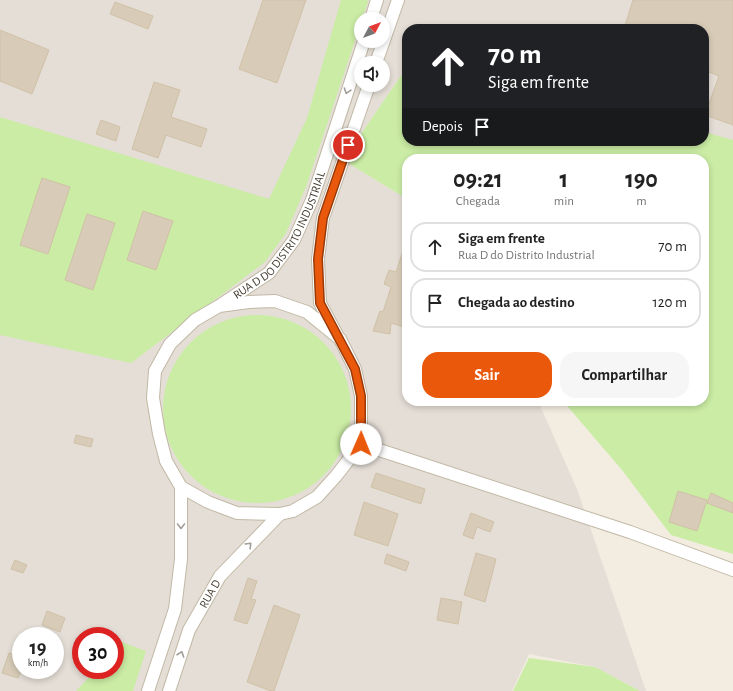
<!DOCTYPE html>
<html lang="pt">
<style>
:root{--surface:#fff;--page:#f6f6f6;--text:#222;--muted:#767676;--line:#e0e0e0;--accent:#ea580c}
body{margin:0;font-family:"Alegreya Sans",sans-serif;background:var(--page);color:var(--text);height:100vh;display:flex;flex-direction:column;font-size:15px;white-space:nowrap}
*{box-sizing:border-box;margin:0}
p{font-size:13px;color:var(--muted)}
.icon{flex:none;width:22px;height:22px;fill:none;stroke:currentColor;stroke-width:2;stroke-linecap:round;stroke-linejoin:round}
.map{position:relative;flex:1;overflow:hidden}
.sheet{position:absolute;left:402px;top:154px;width:307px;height:252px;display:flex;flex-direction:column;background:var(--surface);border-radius:16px;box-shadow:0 2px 6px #0003}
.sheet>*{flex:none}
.top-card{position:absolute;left:402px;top:24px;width:307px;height:122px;border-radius:16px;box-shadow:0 2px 6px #0003;background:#202124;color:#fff;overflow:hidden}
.needle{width:26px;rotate:49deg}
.fabs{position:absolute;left:354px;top:12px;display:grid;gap:8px}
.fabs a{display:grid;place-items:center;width:36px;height:36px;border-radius:50%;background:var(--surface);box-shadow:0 2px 6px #0003;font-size:20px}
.speed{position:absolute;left:12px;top:627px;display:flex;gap:8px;font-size:20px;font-weight:700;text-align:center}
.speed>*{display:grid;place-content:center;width:52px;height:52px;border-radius:50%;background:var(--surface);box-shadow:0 2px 6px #0003;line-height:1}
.speed small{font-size:10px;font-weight:400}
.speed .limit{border:6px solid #d22;background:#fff;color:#111}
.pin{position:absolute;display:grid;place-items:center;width:34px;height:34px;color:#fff;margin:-17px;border:2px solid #fff;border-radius:50%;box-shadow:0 1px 4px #0007}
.me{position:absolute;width:44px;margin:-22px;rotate:1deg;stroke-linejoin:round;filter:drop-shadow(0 0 3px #0008)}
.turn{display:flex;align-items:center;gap:14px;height:84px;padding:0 20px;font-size:18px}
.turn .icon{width:52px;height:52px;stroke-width:2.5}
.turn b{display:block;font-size:28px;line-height:34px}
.then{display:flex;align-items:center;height:38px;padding:0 20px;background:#0003;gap:8px;font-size:15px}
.eta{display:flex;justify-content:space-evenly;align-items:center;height:68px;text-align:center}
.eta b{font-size:24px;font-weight:700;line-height:28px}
.primary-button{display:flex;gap:8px;margin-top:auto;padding:8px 20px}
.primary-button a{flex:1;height:46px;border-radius:16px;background:var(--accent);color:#fff;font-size:16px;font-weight:700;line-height:46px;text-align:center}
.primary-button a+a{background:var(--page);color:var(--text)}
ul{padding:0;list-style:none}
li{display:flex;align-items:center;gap:12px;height:50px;margin:0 8px 6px;padding:0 12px;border:2px solid var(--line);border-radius:16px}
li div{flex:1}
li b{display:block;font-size:15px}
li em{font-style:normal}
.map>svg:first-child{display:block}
</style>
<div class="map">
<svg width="733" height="691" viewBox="0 0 733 691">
<rect width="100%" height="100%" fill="#f2ede0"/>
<path fill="#e4ded6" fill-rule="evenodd" d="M0,0H733V142L704,134V29H407V67L343,160L407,199V401H538L577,489L646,691H640L595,667L529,654L512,691H0ZM361,19H383V41H361ZM361,63H383V85H361ZM21,636H55V670H21ZM81,636H115V670H81Z"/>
<g fill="#caeca4">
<polygon points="341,0 367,0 368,2 362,19 361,19 361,23 306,187 286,233 265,262 131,363 0,335 0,117 269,199 307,118"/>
<polygon points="407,67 407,141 704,141 704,132 733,140 733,554 671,535 622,470 563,401 704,401 704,159 407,159 407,199 343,160"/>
<circle cx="257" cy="409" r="94"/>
<polygon points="121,642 146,651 133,691 76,691 96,670 115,670 115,649"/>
<polygon points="529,658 595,667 640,691 513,691"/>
</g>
<g fill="#d8ccb8" stroke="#d0c1a7">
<polygon points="263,0 306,0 277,83 239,69"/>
<polygon points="633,0 733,0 733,125 705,115 719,76 704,70 704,29 624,29"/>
<polygon points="115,2 153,16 148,29 110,14"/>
<polygon points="0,30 49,50 32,94 0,81"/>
<polygon points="154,82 180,90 171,117 207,129 201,147 166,135 158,158 132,149"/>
<polygon points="101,120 120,127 116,141 96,134"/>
<polygon points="42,178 70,187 48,254 20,245"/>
<polygon points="143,211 173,221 156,270 127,260"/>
<polygon points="87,214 115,223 93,290 65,280"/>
<polygon points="405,245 407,245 407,328 391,323 390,334 373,331 380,311 383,312 391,287 384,284 389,270 396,272"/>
<polygon points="76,435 93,439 91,447 74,443"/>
<polygon points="376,473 425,489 421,504 371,487"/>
<polygon points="678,491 707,500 697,531 669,522"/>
<polygon points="711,493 733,503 733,513 707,503"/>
<polygon points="364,502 398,514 388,546 354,535"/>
<polygon points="471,513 494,522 490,532 477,527 473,539 463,535"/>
<polygon points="476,553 496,559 485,602 464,595"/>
<polygon points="387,554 409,562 406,571 384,563"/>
<polygon points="15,560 27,565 23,573 11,569"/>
<polygon points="248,578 257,581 251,599 256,600 247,624 234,620"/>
<polygon points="441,598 462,602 458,624 437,620"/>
<polygon points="274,605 300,615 274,691 271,691 247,682"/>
<polygon points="47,611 65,618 60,632 42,625"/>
<polygon points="9,653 21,657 21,670 18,678 2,673"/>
</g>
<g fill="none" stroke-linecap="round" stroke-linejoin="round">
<g stroke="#c1b8a5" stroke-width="14">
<g id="street">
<polyline points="371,19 377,0"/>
<polyline points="376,63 398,0"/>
<polygon points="275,301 307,312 340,339 355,369 361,396 361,444 336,476 317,497 293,511 280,514 237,513 208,502 181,487 166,461 159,434 153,398 155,371 170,344 195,320 219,306 249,302"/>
<path id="s1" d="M222,304L269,273L294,240L312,200L364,41"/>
<polyline points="337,335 320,303 318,259 323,218 369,85"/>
<polyline points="361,444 630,532 733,570"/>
<polyline points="148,691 175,609 181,559 181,487"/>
<path id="s2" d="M169,691L189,630L220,576L280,514"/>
</g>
</g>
<use href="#street" stroke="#fff" stroke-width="12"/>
</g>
<defs><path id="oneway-chevron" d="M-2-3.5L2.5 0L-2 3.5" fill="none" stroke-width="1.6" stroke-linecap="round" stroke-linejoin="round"/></defs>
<g stroke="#a29e98">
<use href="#oneway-chevron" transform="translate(347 91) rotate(108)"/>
<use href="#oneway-chevron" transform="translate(181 526) rotate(90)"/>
<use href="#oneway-chevron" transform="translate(249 545) rotate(-46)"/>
<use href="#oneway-chevron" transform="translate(181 654) rotate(-71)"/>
</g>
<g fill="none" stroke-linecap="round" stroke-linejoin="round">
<g stroke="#983908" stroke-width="10">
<polyline id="route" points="348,145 323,218 318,259 320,303 355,369 361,396 361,444"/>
</g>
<use href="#route" stroke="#ea580c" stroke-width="7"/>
</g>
<g text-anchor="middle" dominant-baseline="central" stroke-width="3" stroke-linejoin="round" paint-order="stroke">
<g font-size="12" fill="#443d31" stroke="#fff">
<text stroke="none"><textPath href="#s1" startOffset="93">RUA D DO DISTRITO INDUSTRIAL</textPath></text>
<text stroke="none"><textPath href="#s2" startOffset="106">RUA D</textPath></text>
</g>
</g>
</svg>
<div class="fabs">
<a><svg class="needle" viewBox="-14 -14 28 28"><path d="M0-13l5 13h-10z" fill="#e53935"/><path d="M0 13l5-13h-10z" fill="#767676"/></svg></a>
<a><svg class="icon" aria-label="sound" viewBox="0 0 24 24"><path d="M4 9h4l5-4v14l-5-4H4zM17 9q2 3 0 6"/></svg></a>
</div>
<div class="speed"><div>19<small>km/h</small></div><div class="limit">30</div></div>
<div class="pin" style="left:348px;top:145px;background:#d93025"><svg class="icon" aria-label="arrive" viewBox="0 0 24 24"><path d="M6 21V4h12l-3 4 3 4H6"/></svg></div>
<svg class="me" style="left:361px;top:444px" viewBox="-20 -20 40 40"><circle r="19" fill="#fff"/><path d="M0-13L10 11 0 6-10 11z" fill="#ea580c"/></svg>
<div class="top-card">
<div class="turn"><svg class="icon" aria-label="ahead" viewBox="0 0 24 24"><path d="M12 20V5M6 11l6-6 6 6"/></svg><div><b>70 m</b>Siga em frente</div></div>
<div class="then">Depois<svg class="icon" aria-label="arrive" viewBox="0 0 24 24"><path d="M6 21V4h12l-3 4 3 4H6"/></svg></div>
</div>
<section class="sheet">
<div class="eta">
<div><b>09:21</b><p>Chegada</p></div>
<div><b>1</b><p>min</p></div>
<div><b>190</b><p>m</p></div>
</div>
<ul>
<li><svg class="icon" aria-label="ahead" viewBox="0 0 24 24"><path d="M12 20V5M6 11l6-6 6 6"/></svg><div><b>Siga em frente</b><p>Rua D do Distrito Industrial</p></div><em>70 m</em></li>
<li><svg class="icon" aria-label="arrive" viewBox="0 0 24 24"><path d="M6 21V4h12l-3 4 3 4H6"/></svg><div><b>Chegada ao destino</b></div><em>120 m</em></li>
</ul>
<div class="primary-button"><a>Sair</a><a>Compartilhar</a></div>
</section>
</div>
